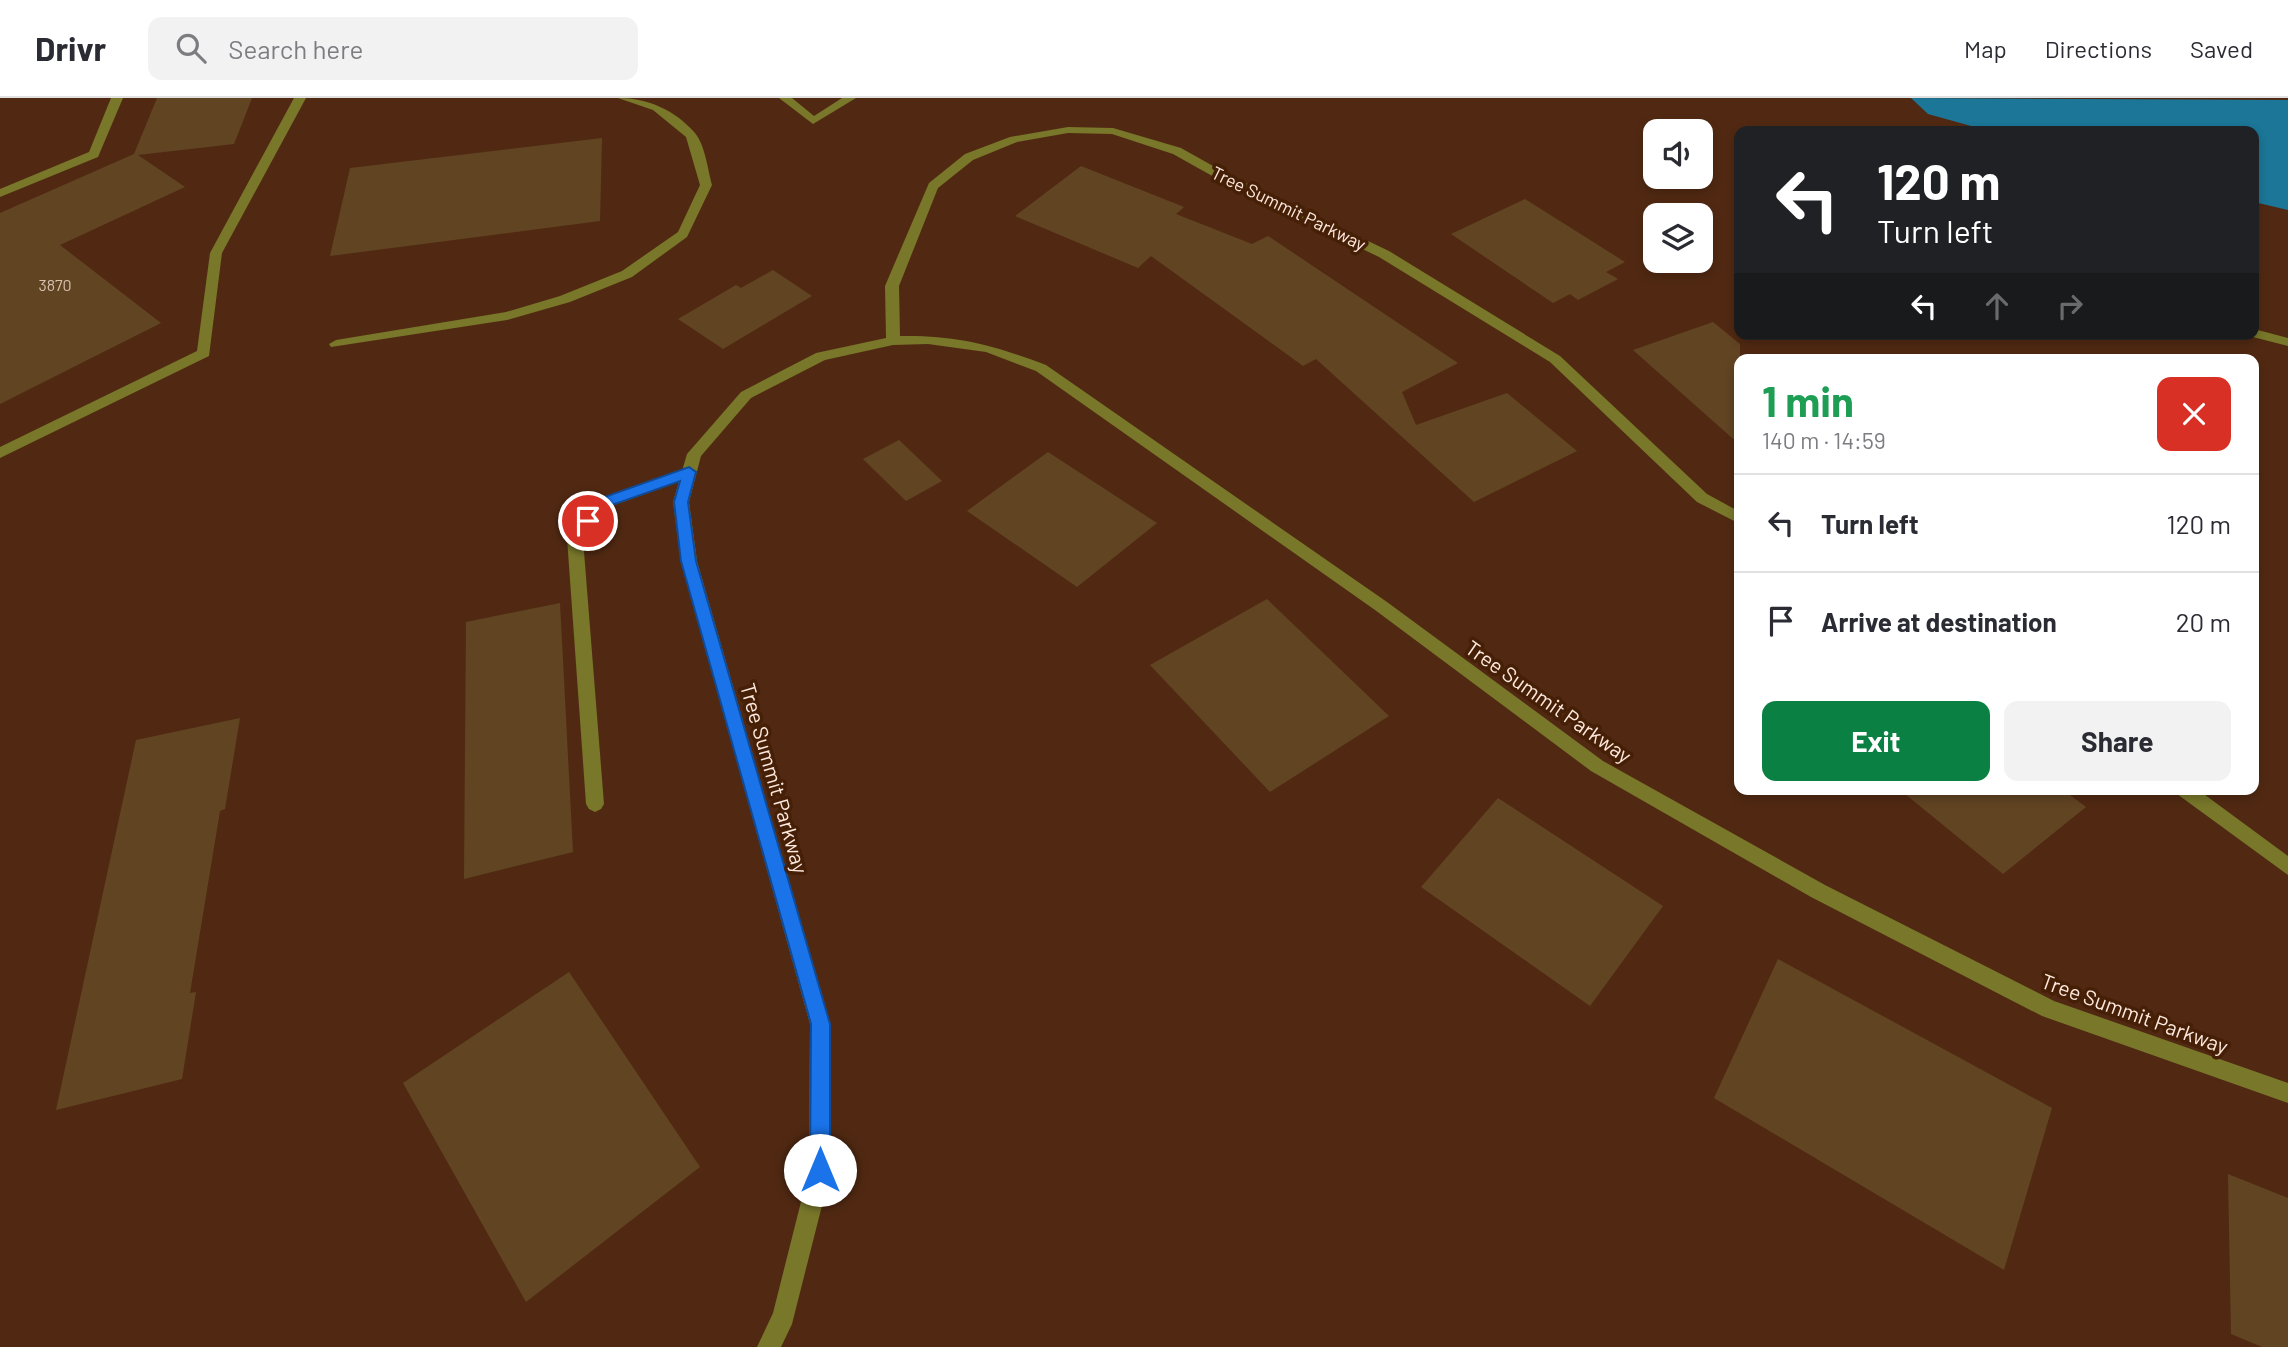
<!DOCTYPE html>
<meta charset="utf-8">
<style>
:root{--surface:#fff;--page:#f2f2f3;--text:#2b2b33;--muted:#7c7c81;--line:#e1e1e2;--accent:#0b8043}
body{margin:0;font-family:Barlow,sans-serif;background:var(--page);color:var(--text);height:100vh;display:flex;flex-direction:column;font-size:26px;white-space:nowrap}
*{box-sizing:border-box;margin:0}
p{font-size:23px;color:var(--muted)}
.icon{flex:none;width:38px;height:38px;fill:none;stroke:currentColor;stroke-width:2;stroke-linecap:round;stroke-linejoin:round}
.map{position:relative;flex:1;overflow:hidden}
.panel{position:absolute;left:1734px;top:256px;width:525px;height:441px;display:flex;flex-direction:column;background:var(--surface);border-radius:14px;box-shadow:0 4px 10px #0003}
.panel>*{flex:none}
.hud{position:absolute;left:1734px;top:28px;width:525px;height:214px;border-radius:14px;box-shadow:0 4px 10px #0003;background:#202124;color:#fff;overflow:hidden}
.tools{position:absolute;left:1643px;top:21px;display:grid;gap:14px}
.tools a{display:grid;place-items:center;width:70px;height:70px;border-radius:14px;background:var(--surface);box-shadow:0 4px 10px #0003;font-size:35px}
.pin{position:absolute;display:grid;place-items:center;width:60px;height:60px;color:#fff;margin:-30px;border:4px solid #fff;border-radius:50%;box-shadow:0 2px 7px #0007}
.me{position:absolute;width:77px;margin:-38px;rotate:0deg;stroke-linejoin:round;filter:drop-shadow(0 0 5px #0008)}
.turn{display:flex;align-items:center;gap:24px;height:147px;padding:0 28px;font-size:32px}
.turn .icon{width:91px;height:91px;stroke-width:2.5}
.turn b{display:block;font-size:49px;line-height:60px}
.lanes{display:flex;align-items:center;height:66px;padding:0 28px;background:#0003;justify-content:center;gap:35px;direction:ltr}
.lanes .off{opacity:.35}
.round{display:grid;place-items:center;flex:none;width:74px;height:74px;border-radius:14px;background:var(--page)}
.overview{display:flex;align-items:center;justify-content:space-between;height:119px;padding:0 28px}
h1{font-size:42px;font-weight:700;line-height:52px;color:#1e9e55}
.primary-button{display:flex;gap:14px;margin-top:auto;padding:14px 28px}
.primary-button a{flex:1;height:80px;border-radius:14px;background:var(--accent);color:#fff;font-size:28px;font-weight:700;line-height:80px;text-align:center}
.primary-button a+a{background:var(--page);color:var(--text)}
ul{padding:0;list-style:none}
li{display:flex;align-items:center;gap:21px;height:98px;padding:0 28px;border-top:2px solid var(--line)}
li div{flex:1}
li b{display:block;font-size:26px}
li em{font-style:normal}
header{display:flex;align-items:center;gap:42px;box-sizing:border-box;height:98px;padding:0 35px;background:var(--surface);border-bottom:2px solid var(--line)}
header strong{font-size:33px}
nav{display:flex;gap:38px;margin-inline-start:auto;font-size:24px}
.search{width:490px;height:63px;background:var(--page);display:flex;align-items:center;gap:18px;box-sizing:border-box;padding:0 24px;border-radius:14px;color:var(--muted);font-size:26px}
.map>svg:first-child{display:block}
</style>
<header>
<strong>Drivr</strong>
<div class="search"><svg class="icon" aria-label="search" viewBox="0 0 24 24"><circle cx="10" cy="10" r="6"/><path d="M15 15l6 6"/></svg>Search here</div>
<nav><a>Map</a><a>Directions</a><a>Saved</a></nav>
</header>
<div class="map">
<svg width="2288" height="1249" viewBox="0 0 2288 1249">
<rect width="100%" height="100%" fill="#512912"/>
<polygon fill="#1b7697" points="1911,0 2288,2 2288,112 2254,104 2254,33 1989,33 1928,16"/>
<g fill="#614422">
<polygon points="157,0 252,0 234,46 138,57 185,89 60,147 161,225 0,306 0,115 134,56"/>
<polygon points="602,40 600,123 330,158 350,70"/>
<polygon points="1081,68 1184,109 1176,116 1252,146 1268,138 1458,265 1402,294 1416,327 1507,295 1577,353 1474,404 1316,261 1303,268 1151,158 1138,170 1015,118"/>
<polygon points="1525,101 1625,164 1606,174 1618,181 1578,202 1570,196 1553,205 1451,136"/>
<polygon points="773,172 812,198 723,251 678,221 736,187 741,190"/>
<polygon points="1713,224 1740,246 1740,347 1633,252"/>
<polygon points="899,342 942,383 906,403 863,361"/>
<polygon points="1048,354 1157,425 1077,489 967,413"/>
<polygon points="1267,501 1389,618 1270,694 1150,567"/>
<polygon points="560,505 573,754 464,781 466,524"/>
<polygon points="240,620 225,711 220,713 190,895 196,894 182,981 56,1012 136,642"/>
<polygon points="1899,691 2062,691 2086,709 2003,776"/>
<polygon points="1498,700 1663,808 1590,908 1421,789"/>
<polygon points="1778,861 2052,1010 2004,1172 1714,1000"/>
<polygon points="569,874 700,1069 526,1204 403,985"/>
<polygon points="2228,1076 2288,1100 2288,1249 2262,1249 2231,1236"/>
</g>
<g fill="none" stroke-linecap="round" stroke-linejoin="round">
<g fill="#78772a" fill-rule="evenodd">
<polygon points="111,0 123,0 98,59 0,99 0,91 89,54"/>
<polygon points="294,0 306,0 222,155 209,258 0,360 0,349 197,253 210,155"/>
<path d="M618,0C648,0 675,12 695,35C705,47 708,72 712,87L687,139L632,179L570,204L507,222L331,249L329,246L336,242L506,214L560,198L622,173L678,134L700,87L686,39L653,12Z"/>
<polygon points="779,0 792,0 814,18 842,0 856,0 813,26"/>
<polygon points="689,369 697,374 694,378 606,410 583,441 604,706 601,711 595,714 589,711 586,706 567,440 596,402"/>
</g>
<g fill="#78772a" fill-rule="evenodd">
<path d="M1068,29L1113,30L1181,50L1231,78L1389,153L1560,258L1707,396L1740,414V426L1697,404L1550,264L1379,159L1223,84L1173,56L1112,36L1068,35L1017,44L973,62L938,90L899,188L900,238C957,237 993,247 1046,267L1387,504L1603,663L1825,787L2054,903L2288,985V1005L2042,918L1811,799L1591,673L1375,512L1036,273L986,254L928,246L893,247L825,262L751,300L701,358L689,404L697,463L830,926L831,1072L792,1226L781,1249H757L773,1215L809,1072L810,926L681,463L673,404L687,356L741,294L816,255L886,240L885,188L929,85L965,56L1010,39Z"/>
<polygon points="2254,231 2288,240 2288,248 2249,238 2254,236"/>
<polygon points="2174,691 2197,691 2288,758 2288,777 2177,696"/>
</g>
</g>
<polygon fill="#1a73e8" stroke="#114b97" stroke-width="2" points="689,369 696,374 688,404 696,463 830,926 830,1072 827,1079 820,1082 812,1079 810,1072 811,926 681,463 674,404 680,383 606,409 593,426 588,428 581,423 596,402"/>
<g text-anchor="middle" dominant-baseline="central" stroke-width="7" stroke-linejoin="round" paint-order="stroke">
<g font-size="16" fill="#d7c0af">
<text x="55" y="186">3870</text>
</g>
<g font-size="18" fill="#fee9de" stroke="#461f07">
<text transform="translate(1289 110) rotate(26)">Tree Summit Parkway</text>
</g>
<g font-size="21" fill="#fee9de" stroke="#461f07">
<text transform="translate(1549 603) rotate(35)">Tree Summit Parkway</text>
<text transform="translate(775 680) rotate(74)">Tree Summit Parkway</text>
<text transform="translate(2135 915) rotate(20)">Tree Summit Parkway</text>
</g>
</g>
</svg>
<div class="tools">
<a><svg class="icon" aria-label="sound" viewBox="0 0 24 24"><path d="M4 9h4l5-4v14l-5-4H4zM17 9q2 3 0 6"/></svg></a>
<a><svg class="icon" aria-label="layers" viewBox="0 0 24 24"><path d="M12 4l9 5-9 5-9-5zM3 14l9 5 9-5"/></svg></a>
</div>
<div class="pin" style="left:588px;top:423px;background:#d93025"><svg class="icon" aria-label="arrive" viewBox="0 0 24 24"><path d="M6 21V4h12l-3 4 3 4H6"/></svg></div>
<svg class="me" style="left:820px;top:1072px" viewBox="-20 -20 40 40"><circle r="19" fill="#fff"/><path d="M0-13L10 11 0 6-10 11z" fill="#1a73e8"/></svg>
<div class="hud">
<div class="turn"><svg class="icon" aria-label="left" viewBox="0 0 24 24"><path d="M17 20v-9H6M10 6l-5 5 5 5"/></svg><div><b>120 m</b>Turn left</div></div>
<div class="lanes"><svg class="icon" aria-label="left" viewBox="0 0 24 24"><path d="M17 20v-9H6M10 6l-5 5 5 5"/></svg><svg class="icon off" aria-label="ahead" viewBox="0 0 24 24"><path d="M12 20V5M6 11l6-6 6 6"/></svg><svg class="icon off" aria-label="right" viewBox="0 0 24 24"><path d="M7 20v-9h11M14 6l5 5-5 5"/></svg></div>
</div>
<section class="panel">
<div class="overview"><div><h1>1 min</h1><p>140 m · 14:59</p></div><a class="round" style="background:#d93025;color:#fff"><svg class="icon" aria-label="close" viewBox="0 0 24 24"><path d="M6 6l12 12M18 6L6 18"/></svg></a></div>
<ul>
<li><svg class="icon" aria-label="left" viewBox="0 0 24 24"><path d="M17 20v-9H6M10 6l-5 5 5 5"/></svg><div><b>Turn left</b></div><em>120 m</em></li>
<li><svg class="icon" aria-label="arrive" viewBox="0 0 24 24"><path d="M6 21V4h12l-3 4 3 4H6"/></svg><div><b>Arrive at destination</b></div><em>20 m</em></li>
</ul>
<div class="primary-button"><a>Exit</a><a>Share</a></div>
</section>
</div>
